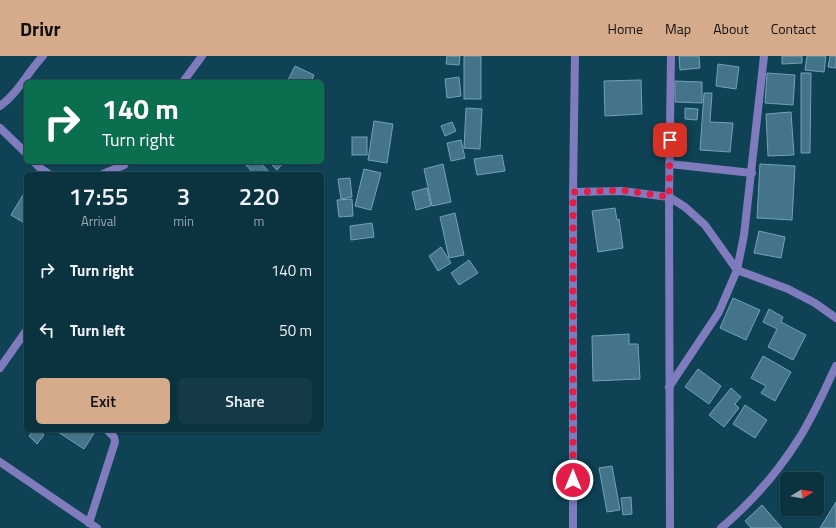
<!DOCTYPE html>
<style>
:root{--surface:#0a323f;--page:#133a46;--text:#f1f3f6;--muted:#99aab0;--line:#2a4d59;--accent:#d6ab8b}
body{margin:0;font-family:"Titillium Web",sans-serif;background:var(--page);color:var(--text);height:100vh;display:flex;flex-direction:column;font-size:15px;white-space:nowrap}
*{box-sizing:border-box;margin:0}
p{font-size:13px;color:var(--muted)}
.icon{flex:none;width:22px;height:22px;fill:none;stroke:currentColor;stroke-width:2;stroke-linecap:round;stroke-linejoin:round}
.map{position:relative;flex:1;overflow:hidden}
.sheet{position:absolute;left:24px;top:116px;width:300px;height:260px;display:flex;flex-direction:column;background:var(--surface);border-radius:6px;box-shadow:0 1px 3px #0004,0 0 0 1px var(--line)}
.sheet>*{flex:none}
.top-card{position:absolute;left:24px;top:24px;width:300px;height:84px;border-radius:6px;box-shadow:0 1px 3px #0004,0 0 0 1px var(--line);background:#0b6e4f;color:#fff;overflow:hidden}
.needle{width:26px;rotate:79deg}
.controls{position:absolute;left:780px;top:416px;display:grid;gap:8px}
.controls a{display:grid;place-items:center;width:44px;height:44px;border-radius:6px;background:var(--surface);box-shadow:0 1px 3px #0004,0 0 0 1px var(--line);font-size:20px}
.pin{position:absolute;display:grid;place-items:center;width:34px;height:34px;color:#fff;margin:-17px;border-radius:8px;box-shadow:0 2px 6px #0006}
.me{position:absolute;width:44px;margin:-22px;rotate:0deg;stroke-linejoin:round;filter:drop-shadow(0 0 3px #0008)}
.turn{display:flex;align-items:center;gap:14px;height:84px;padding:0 12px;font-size:18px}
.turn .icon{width:52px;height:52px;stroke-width:2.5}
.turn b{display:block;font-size:28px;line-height:34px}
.eta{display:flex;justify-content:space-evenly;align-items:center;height:68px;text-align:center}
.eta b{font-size:24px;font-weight:600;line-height:28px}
.primary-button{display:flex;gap:8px;margin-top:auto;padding:8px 12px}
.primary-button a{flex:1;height:46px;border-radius:6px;background:var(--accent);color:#111;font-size:16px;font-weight:600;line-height:46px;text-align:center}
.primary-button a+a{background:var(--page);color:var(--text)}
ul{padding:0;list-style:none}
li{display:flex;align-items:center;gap:12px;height:60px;padding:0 12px}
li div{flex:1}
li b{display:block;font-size:15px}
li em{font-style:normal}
header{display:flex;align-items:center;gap:24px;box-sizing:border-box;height:56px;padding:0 20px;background:var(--accent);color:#111}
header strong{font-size:19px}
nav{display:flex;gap:22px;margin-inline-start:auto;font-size:14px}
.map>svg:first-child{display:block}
</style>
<header>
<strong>Drivr</strong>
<nav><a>Home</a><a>Map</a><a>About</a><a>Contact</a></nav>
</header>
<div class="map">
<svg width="836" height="472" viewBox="0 0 836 472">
<rect width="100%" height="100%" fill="#0e4254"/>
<g fill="#447489" stroke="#71a2b8">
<polygon points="447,0 460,0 459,9 446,8"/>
<rect x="464" y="0" width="17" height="43"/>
<polygon points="679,0 699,0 700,12 680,14"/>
<polygon points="782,0 802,0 802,7 782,8"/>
<polygon points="807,0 826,0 824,16 805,14"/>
<polygon points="830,0 836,0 836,12 828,11"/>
<polygon points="718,8 739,11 736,33 716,30"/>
<polygon points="295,10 314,19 311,26 287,26"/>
<polygon points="767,17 795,19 793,49 765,47"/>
<polygon points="801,17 811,17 810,97 801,97"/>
<polygon points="459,21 461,40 447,42 445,23"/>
<polygon points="641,24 642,58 605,60 604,25"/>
<polygon points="675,25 702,26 702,47 675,46"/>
<polygon points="704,37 712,37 710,66 733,67 730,96 700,94"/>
<polygon points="466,52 482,53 480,93 464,92"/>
<polygon points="685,52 698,53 697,64 685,63"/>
<polygon points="791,56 794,99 768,100 766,58"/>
<polygon points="374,65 393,68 387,107 368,104"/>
<polygon points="452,66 456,75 445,80 441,70"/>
<rect x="352" y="81" width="15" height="18"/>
<polygon points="461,84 465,102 451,105 447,87"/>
<polygon points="502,99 505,115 477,119 474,103"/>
<polygon points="249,106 260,106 271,118 254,118 246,109"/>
<polygon points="269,106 284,106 277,114"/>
<polygon points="443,108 451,146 432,150 424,113"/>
<polygon points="760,108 795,110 792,164 757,162"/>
<polygon points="364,113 381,117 371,154 355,150"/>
<polygon points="350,122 352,141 341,143 338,123"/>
<polygon points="427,132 431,150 416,154 412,136"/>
<polygon points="26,134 26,168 11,159"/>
<polygon points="352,143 353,160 339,161 337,144"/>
<polygon points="615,152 617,164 619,163 623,192 598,196 592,155"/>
<polygon points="455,157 464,199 449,202 440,161"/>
<polygon points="372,167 374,181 351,184 350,170"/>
<polygon points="759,175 785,181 781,202 754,197"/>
<polygon points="441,191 451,207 438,215 429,200"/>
<polygon points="469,204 478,217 459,229 451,217"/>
<polygon points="733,242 760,254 746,284 720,272"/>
<polygon points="769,253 783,261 781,266 806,279 793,304 768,291 777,273 763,266"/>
<polygon points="629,278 629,288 638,288 640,323 593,325 592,280"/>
<polygon points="763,300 791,316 775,345 761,337 766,330 751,322"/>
<polygon points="698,313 721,330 709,348 685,331"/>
<polygon points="731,332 741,341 735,348 739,352 724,371 709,359"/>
<polygon points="745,349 767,364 755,382 733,368"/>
<polygon points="34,374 39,374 44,379 37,388 29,380"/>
<polygon points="55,374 96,374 84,393"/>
<polygon points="612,410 620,454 607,456 599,412"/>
<polygon points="631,441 632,458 623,459 621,442"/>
<polygon points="836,446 836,472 820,472"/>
<polygon points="762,449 782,472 751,472 745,465"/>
</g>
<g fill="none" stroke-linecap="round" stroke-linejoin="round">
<polyline stroke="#807bbc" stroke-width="8" points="89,467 115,386 114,381 107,374"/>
<g stroke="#807bbc" stroke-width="8">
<polyline points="183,26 202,0"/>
<path d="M0,50C19,36 27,17 43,0"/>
<polyline points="0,72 26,97"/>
<polyline points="34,106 40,112 49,118"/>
<polyline points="670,108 752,117"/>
<polyline points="103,118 124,109"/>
<polyline points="573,136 622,135 669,141 685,151 705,169 737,214 788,233 815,247 836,262"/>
<polyline points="0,312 26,275"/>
<polyline points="669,331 719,256 737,214 744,179 764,0"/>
<polyline points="0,406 97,472"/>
<polyline points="573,472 573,136 575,0"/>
<polyline points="670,472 669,141 671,0"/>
<path d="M721,472C751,447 777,417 798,384C813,361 824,335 836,310"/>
</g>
</g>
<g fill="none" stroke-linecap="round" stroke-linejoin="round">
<polyline stroke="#e11d48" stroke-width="7" stroke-dasharray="0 12.6" points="573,424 573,136 622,134 669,141 670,84"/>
</g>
</svg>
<div class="controls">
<a><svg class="needle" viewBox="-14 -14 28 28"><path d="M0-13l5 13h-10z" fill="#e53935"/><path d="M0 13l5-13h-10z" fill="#99aab0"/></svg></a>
</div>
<div class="pin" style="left:670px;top:84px;background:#d93025"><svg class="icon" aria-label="arrive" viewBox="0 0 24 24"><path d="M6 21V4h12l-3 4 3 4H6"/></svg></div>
<svg class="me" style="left:573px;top:424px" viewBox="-20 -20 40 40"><circle r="17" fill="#e11d48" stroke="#fff" stroke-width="3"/><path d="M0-11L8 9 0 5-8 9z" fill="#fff"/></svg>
<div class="top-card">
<div class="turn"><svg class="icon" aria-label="right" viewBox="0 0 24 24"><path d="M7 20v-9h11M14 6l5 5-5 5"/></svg><div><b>140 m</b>Turn right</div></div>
</div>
<section class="sheet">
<div class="eta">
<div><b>17:55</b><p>Arrival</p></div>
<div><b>3</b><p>min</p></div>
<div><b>220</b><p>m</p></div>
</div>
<ul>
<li><svg class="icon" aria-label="right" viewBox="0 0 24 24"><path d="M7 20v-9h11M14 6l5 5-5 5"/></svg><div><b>Turn right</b></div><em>140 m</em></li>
<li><svg class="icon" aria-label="left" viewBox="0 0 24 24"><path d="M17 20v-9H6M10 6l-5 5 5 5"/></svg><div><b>Turn left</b></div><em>50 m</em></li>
</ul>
<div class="primary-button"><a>Exit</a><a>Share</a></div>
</section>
</div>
